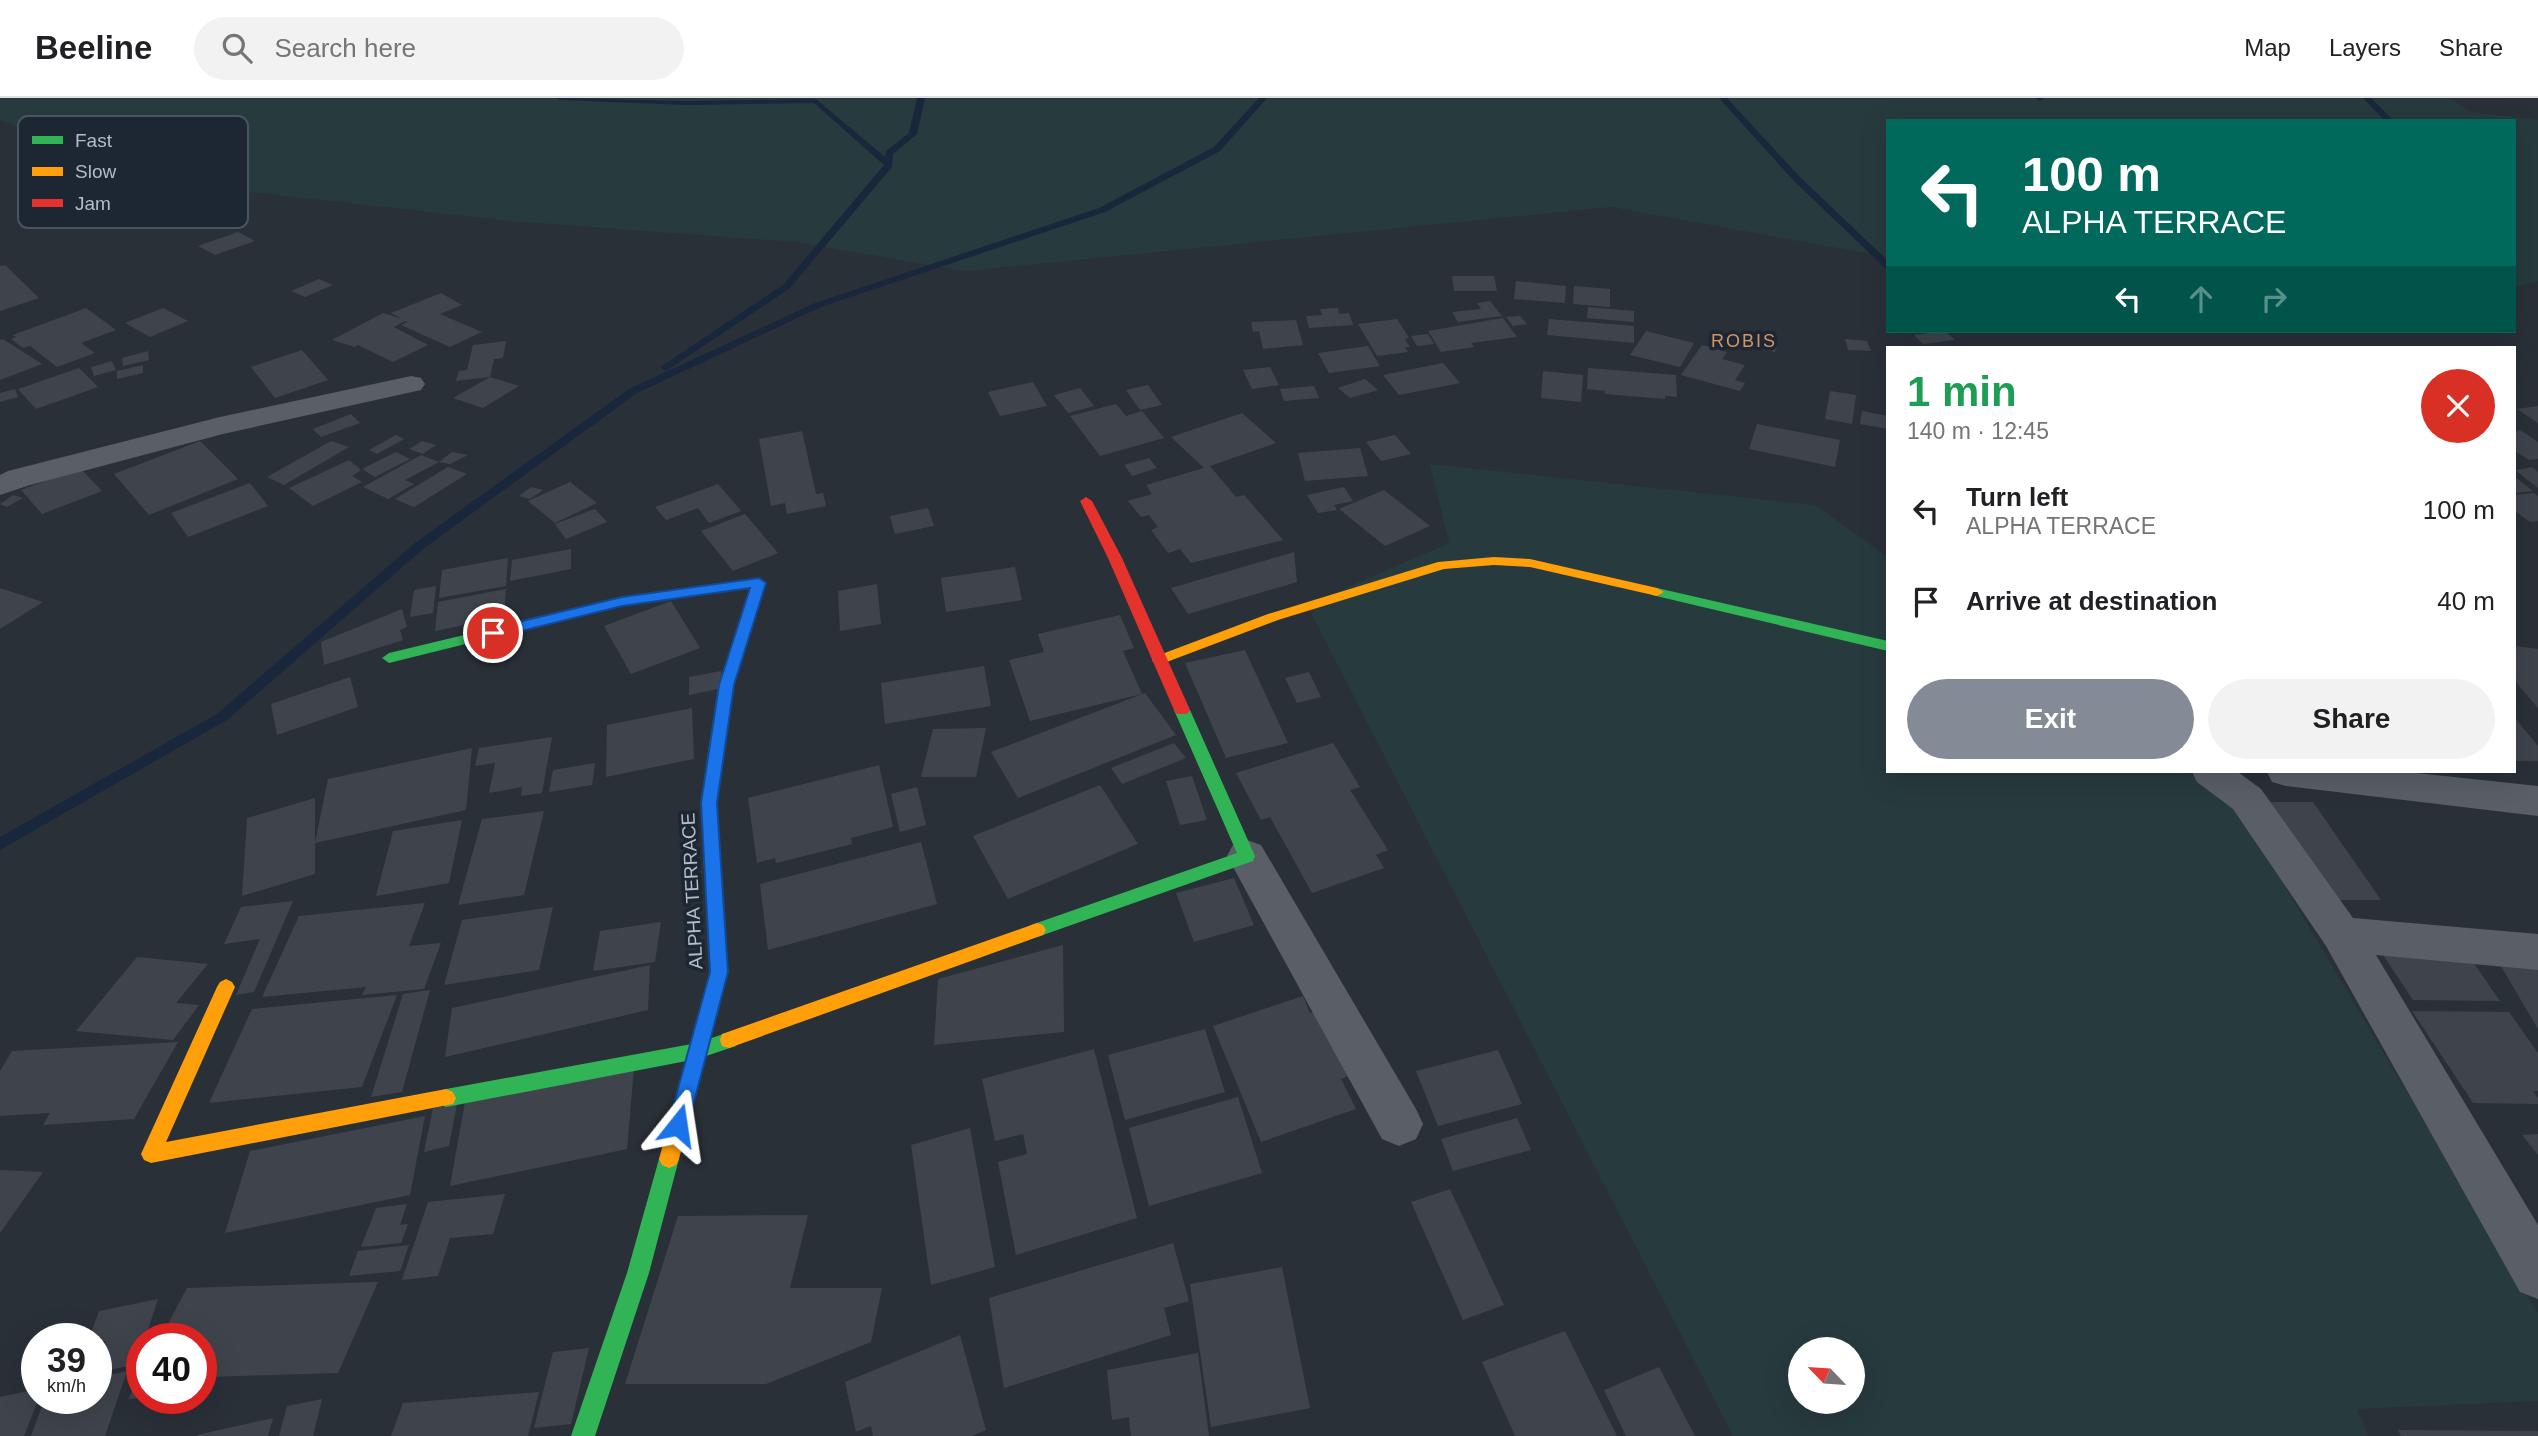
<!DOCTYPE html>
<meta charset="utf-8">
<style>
:root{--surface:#fff;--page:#f2f2f2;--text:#202124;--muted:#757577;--line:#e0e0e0;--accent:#848b96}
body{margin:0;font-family:Arial,sans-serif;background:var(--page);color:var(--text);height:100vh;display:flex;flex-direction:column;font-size:26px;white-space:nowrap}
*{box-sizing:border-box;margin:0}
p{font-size:23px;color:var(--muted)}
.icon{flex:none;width:38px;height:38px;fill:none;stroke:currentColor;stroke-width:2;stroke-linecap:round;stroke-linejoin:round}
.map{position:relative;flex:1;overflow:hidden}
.side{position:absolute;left:1886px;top:248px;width:630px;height:427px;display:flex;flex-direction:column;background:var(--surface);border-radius:0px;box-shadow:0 7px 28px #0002}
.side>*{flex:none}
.top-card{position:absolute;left:1886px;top:21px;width:630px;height:214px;border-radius:0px;box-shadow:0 7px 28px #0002;background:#00695c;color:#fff;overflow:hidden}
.needle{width:46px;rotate:295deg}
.tools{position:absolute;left:1788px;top:1239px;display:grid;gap:14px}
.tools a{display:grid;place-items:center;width:77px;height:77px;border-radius:50%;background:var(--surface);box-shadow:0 7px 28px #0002;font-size:35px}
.speed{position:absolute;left:21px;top:1225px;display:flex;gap:14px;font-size:35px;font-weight:700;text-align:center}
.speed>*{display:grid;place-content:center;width:91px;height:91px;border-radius:50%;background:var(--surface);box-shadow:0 7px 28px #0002;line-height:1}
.speed small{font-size:18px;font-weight:400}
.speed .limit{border:10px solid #d22;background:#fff;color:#111}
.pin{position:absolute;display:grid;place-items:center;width:60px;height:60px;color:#fff;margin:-30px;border:4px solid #fff;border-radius:50%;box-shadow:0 2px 7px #0007}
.me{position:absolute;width:77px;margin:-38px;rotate:15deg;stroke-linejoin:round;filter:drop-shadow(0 0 5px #0008)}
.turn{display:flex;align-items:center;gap:24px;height:147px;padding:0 21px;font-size:32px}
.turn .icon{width:91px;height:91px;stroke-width:2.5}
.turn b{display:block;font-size:49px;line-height:60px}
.lanes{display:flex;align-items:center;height:66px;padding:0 21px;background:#0003;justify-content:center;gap:35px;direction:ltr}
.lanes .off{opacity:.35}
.round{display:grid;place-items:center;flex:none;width:74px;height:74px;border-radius:37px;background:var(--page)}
.overview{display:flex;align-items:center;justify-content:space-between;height:119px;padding:0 21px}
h1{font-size:42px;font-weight:700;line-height:52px;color:#1e9e55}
.primary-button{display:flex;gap:14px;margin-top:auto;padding:14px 21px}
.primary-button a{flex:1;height:80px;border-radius:42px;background:var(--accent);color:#fff;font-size:28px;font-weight:700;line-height:80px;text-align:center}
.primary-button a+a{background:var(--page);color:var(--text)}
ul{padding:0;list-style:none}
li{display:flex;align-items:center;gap:21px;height:91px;padding:0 21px}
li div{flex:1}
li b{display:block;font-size:26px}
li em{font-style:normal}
header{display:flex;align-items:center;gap:42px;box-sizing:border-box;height:98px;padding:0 35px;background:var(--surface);border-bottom:2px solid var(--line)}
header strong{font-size:33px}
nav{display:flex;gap:38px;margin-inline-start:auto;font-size:24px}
.search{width:490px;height:63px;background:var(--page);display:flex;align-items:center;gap:18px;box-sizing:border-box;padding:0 24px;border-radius:38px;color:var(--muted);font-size:26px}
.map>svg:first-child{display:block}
</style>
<header>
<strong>Beeline</strong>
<div class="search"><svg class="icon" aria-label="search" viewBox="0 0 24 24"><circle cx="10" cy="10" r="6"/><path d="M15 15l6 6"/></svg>Search here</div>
<nav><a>Map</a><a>Layers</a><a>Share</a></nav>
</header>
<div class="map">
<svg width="2538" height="1338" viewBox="0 0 2538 1338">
<rect width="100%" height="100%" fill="#2a3038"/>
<g fill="#273a3e" fill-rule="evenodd">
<polygon points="0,0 2449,0 2472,14 2538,22 2538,183 2515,189 2515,23 1888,23 1888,159 1611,109 966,173 796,144 510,123 159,84 0,22"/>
<path d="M1430,366L1815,407L1888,459V674H2188L2237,708L2538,1215V1303L2357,1311L2368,1338H1733L1307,507L1449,445ZM1801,1251H1853V1304H1801Z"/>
</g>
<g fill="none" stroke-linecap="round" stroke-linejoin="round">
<g fill="#19273c" fill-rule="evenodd">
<polygon points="556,0 688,3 816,1 885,59 886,53 909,35 917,0 925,0 917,36 893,56 892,69 789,191 666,273 661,270 662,268 783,187 884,67 814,5 688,7 560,2"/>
<polygon points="1259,0 1267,0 1220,53 1105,114 821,209 637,295 423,451 227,622 0,752 0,739 217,616 415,445 629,291 815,205 1099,110 1214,49"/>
<polygon points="1719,0 1727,0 1799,78 1888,163 1888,171 1885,170 1793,82"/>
<polygon points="2035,0 2043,0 2044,1 2040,3"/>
<polygon points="2363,0 2371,0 2394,23 2385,23"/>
</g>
</g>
<g fill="#3f444c">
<polygon points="238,134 255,143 215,157 198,148"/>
<polygon points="5,167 39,200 0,213 0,168"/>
<polygon points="1452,178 1494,178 1497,193 1454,193"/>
<polygon points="319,181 333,187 305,199 291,193"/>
<polygon points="1516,183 1566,188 1565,205 1514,201"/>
<polygon points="1574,188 1610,191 1610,209 1573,206"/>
<polygon points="441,195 462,207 440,216 482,234 450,249 401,227 407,224 405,223 394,229 428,247 393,264 358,247 355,249 332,242 383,215 402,221 391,215"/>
<polygon points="1490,203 1502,218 1458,224 1452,214 1481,211 1477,205"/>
<polygon points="1588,209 1634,213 1634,224 1587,220"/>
<polygon points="86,210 116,232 81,245 95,255 57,269 30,248 23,250 11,241 16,239 13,237"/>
<polygon points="163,210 188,223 150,239 125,225"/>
<polygon points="1338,210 1339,216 1349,215 1353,227 1309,230 1306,218 1322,217 1320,211"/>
<polygon points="1520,218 1527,226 1513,228 1506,219"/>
<polygon points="1503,220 1517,239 1471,245 1474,249 1441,254 1428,233"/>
<polygon points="1397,221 1409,240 1405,241 1410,249 1405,249 1408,254 1377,258 1358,226"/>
<polygon points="1549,221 1634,228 1634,245 1547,237"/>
<polygon points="1296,222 1303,247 1263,251 1259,233 1253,234 1251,224"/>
<polygon points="1646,233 1694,245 1680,269 1630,257"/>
<polygon points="1945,233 1955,242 1923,246 1914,237"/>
<polygon points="1428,236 1434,246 1417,248 1411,238"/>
<polygon points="3,241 42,266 0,282 0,242"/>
<polygon points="1845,241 1867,243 1871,253 1848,252"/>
<polygon points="506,243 503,260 494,261 490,279 456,283 459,273 467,272 473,247"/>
<polygon points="1759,244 1777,248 1775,254 1756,250"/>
<polygon points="1702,247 1727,254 1722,261 1745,267 1735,282 1745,285 1740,293 1681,277"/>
<polygon points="1368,248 1380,268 1329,275 1318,255"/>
<polygon points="302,252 328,282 275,300 251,269"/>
<polygon points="148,253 149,262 123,268 122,260"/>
<polygon points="112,263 116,272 94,278 91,269"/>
<polygon points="1443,265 1460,285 1399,297 1383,277"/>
<polygon points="143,267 143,275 117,281 117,273"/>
<polygon points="1270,269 1279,287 1252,291 1243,272"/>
<polygon points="79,270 98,289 36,311 18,291"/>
<polygon points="1588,270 1676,277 1677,299 1665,298 1665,301 1605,296 1605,293 1587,291"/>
<polygon points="1543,273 1583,277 1581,304 1541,300"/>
<polygon points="490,279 519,288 483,310 453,300"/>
<polygon points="1365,281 1378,292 1350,300 1338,290"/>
<polygon points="1033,284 1047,308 1000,318 988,294"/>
<polygon points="1148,287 1162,307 1140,312 1126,292"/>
<polygon points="1314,288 1319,300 1284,303 1280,291"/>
<polygon points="1080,290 1094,308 1068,315 1054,297"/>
<polygon points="15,291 18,299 0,304 0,295"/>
<polygon points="1830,293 1856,297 1852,326 1825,321"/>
<polygon points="1116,306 1126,318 1142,313 1164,340 1100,358 1070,318"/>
<polygon points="2538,308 2538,325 2517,311"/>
<polygon points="1862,313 1888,318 1888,331 1860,326"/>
<polygon points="1242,315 1276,345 1210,368 1236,399 1244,397 1283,442 1191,465 1180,451 1168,455 1151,432 1158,429 1149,417 1141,419 1128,403 1152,396 1146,387 1204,370 1171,339"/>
<polygon points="351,316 360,325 321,339 313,331"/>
<polygon points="1757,326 1840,342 1835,369 1749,351"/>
<polygon points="2520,332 2538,344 2538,361 2529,362 2515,353 2515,333"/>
<polygon points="802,333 816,396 823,395 826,408 787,416 785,405 771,408 759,341"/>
<polygon points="396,337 404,341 377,356 369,352"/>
<polygon points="1395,337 1411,356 1381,363 1366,344"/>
<polygon points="200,343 238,381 149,417 114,376"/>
<polygon points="331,343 349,349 284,387 267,379"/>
<polygon points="422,343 436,347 423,356 409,351"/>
<polygon points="1360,350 1368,378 1305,383 1298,355"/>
<polygon points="396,354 410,361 375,379 362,371"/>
<polygon points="452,354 468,357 450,366 439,364"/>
<polygon points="421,357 439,364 405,382 414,386 388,401 363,389"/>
<polygon points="1149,360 1157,370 1132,378 1124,367"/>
<polygon points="349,362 361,372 352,378 362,384 313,408 289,390"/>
<polygon points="448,369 467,376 414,409 395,401"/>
<polygon points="2532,369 2538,374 2538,390 2515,372"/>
<polygon points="80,370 102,393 42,416 21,392"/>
<polygon points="2515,379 2533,393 2515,395"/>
<polygon points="570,384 597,405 555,425 528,403"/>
<polygon points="250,385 268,408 188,439 171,415"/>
<polygon points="718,386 741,413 709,425 698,410 666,422 655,409"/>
<polygon points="531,389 543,392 530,401 519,398"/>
<polygon points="1344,389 1353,403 1334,407 1337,412 1318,415 1307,397"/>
<polygon points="1384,392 1430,428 1385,448 1339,411"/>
<polygon points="2534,395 2538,398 2538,423 2530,424 2515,413 2515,397"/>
<polygon points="13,397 23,400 7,409 0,406"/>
<polygon points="928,410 934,428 895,436 890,418"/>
<polygon points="595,411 607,424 566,441 555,426"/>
<polygon points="745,416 778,455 733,473 701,433"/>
<polygon points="571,451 571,471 510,483 512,462"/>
<polygon points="1294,454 1297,484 1188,516 1171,490"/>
<polygon points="508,460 506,488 439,500 442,472"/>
<polygon points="1015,469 1022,502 946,514 941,480"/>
<polygon points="877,486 881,526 840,533 838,493"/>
<polygon points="436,488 433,515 410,519 414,492"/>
<polygon points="0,490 43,504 0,531"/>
<polygon points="506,491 504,519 435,533 438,504"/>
<polygon points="671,503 700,550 631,576 604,528"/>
<polygon points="402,511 407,529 400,532 403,542 324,567 321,544"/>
<polygon points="1120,517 1134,550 1123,553 1142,596 1030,623 1009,562 1044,554 1038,536"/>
<polygon points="2515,548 2538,551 2538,610 2515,583"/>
<polygon points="1245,552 1288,645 1226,660 1185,565"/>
<polygon points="984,568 991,608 885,626 881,585"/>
<polygon points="721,573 723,590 689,597 689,579"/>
<polygon points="1309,574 1321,599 1297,605 1285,580"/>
<polygon points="350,579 358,609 277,637 271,606"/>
<polygon points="1145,595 1176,637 1018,700 991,654"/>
<polygon points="692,610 694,661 606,679 607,627"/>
<polygon points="2515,620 2538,648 2538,663 2515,663"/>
<polygon points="986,630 976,679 921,679 933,631"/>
<polygon points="552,639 542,695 521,698 522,689 489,695 495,665 475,668 479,650"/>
<polygon points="1174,645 1186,660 1122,686 1111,670"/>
<polygon points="1333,645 1360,689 1350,692 1388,752 1376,757 1384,770 1312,795 1270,719 1261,722 1236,675"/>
<polygon points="472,650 466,712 315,745 328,681"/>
<polygon points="595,665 592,687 549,694 553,672"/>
<polygon points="879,667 893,729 851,740 852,746 776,765 775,760 757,765 748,700"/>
<polygon points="1192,678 1207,722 1180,727 1166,683"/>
<polygon points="1100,687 1138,746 1008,801 973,738"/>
<polygon points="917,689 926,727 900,734 891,696"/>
<polygon points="315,700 315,776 242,798 247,720"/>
<polygon points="2270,704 2313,704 2381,802 2336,802"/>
<polygon points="544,713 524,797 458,807 482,721"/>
<polygon points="462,722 449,785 376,798 393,733"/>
<polygon points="921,744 937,806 768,852 760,786"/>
<polygon points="1234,780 1254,827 1194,844 1176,795"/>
<polygon points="293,803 254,894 236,897 260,841 224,846 241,809"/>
<polygon points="425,805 409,848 441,845 424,891 362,897 366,889 262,899 299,818"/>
<polygon points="553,809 539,872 444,887 462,822"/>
<polygon points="661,824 655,864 593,873 600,833"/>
<polygon points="1063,847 1064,934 934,947 938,881"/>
<polygon points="2379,851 2464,851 2500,903 2413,902"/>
<polygon points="2495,858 2538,862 2538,931"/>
<polygon points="137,859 208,866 176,905 199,907 173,942 76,933"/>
<polygon points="650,867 648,912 445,959 452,910"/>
<polygon points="430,892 402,994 371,999 403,896"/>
<polygon points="397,897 362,989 209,1005 252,911"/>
<polygon points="1303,898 1310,915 1320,911 1351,977 1341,981 1356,1011 1261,1044 1213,928"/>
<polygon points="2412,913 2509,914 2538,955 2538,993 2533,993 2538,1000 2538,1006 2473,1005"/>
<polygon points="1205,931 1225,994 1125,1022 1108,957"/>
<polygon points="178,944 134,1021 43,1027 50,1015 0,1018 0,973 12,953"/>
<polygon points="1094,951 1137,1120 1016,1157 998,1064 1027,1056 1023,1036 995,1043 982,981"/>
<polygon points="1498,952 1522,1006 1438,1028 1416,973"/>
<polygon points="634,970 627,1051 450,1088 465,1004"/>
<polygon points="1238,999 1262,1075 1149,1108 1129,1030"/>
<polygon points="457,1006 449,1048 424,1054 433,1010"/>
<polygon points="425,1018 410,1097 225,1135 250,1053"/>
<polygon points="1517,1020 1531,1052 1453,1073 1441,1041"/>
<polygon points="970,1030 995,1169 931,1187 911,1047"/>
<polygon points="2538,1036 2538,1057 2522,1037"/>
<polygon points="0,1072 43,1074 0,1135"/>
<polygon points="1450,1091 1504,1207 1463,1222 1411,1104"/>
<polygon points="505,1096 493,1136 450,1140 438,1178 402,1182 428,1104"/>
<polygon points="407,1106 400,1127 408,1126 401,1145 361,1149 376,1110"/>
<polygon points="808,1117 790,1190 882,1190 871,1244 766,1286 625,1286 678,1118"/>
<polygon points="1173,1145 1189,1203 1164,1210 1171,1237 1004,1290 989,1200"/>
<polygon points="409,1147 400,1173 349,1178 358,1153"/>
<polygon points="1282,1169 1310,1310 1211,1329 1190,1186"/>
<polygon points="378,1184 338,1275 207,1279 201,1291 201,1241 160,1241 187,1190"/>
<polygon points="158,1201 145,1241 142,1241 137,1266 96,1275 106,1243 96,1245 96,1241 89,1241 99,1213"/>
<polygon points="1565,1233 1617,1338 1515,1338 1482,1264"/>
<polygon points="960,1237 986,1332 972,1338 873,1338 871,1328 856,1334 845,1284"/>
<polygon points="589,1250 571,1326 534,1330 553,1254"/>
<polygon points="1198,1255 1209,1338 1131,1338 1129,1319 1112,1322 1107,1272"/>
<polygon points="1659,1269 1695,1338 1626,1338 1604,1292"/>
<polygon points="127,1273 105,1338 31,1338 45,1300 96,1300 96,1280"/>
<polygon points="142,1275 142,1300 128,1301"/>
<polygon points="37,1291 37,1300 39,1300 24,1338 0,1338 0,1299"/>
<polygon points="539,1294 528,1338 391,1338 403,1305"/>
<polygon points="322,1301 313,1338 279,1338 287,1308"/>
<polygon points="273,1320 268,1338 197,1338 197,1337"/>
<polygon points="2398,1332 2538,1333 2538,1338 2401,1338"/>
</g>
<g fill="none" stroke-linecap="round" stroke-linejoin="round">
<g fill="#5a5e66" fill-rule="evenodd">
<polygon points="411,278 421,280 425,286 421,292 223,336 30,387 0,397 0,377 8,373 220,319"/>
<polygon points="2192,674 2238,674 2261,691 2353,820 2538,836 2538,872 2376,857 2538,1127 2538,1201 2520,1194 2326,848 2233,711 2197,684"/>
<polygon points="2267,674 2407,674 2538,688 2538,718 2286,688 2272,684"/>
<polygon points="1247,742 1261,747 1416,1011 1423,1026 1416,1041 1399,1048 1382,1041 1227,758 1233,747"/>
</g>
<g fill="#30b455" fill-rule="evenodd">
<polygon points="759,481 766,485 733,587 725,648 717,654 709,648 719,587 750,490 622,507 389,565 382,560 389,555 622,499"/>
<polygon points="1657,490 1888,543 1888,553 1652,497 1650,494"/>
<polygon points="1182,607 1190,612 1255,758 1253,763 1043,837 1037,839 1031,837 1028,832 1031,827 1237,755 1174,612"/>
<polygon points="729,934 736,936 738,942 736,948 697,961 446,1009 439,1006 436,1000 439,994 446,991 697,945"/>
<polygon points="669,1052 676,1055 679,1061 649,1175 595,1338 571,1338 627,1175 659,1061 662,1055"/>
</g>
<g fill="#ff9f0a" fill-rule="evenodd">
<polygon points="1494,459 1530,461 1657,490 1664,494 1657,498 1530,469 1494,467 1444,471 1278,522 1164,565 1154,565 1152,562 1154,559 1268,516 1438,464"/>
<polygon points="717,642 725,648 717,705 728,874 679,1061 676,1067 669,1070 662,1067 659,1061 710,874 701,705 709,648"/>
<polygon points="1037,825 1043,827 1046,832 1043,837 729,950 722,948 720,942 722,936"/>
<polygon points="226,881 232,884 235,889 166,1044 446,991 453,994 456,1000 453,1006 151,1065 144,1062 141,1056 217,889 220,884"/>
</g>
<polygon fill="#e5322d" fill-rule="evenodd" points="1086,399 1092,403 1122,460 1190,612 1187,616 1177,616 1174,612 1108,460 1080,403"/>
</g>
<polygon fill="#1a73e8" stroke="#114b97" stroke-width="2" points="759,480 766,485 734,587 717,705 728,874 688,1027 685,1033 678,1036 671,1033 668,1027 710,874 701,705 719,587 750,490 622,508 493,540 485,535 493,530 622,499"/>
<g text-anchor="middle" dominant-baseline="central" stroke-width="7" stroke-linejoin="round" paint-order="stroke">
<g font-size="18" letter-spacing="2" fill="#d59563" stroke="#1d2633">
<text x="1744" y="243">ROBIS</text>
</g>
<g font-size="19" fill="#b4bcc9" stroke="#1d2633">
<text transform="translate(692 793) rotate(-93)">ALPHA TERRACE</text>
</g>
</g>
<rect x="18" y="18" width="230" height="112" rx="10" fill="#1d2633" stroke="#4a5360" stroke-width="2"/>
<rect x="32" y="38" width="31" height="8" fill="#30b455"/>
<rect x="32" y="69" width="31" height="9" fill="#ff9f0a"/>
<rect x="32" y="101" width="31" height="8" fill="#e5322d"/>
<g font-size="19" fill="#b4bcc9">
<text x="75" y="49">Fast</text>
<text x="75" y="80">Slow</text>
<text x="75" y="112">Jam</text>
</g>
</svg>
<div class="tools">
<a><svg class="needle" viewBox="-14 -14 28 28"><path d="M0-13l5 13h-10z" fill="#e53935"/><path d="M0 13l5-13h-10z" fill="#757577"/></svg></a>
</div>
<div class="speed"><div>39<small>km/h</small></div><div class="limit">40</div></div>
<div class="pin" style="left:493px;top:535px;background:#d93025"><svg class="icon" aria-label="arrive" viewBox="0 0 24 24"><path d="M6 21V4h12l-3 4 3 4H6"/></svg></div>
<svg class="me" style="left:678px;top:1027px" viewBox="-20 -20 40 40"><path d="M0-17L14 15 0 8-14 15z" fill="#1a73e8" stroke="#fff" stroke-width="4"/></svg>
<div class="top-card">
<div class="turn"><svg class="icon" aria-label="left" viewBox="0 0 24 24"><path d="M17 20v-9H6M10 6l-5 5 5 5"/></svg><div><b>100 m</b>ALPHA TERRACE</div></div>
<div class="lanes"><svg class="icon" aria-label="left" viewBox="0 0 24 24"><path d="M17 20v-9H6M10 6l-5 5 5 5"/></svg><svg class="icon off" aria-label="ahead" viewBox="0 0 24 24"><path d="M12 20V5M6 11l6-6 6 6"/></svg><svg class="icon off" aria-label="right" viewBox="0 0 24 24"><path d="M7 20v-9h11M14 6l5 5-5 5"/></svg></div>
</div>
<section class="side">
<div class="overview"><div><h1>1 min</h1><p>140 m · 12:45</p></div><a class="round" style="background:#d93025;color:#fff"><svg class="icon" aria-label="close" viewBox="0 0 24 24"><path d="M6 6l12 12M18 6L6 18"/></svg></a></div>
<ul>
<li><svg class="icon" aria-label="left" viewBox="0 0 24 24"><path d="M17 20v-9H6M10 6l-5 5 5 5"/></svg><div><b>Turn left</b><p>ALPHA TERRACE</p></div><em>100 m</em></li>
<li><svg class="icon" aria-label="arrive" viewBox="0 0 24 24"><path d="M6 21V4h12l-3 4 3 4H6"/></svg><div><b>Arrive at destination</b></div><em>40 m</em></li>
</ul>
<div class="primary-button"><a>Exit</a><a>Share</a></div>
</section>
</div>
